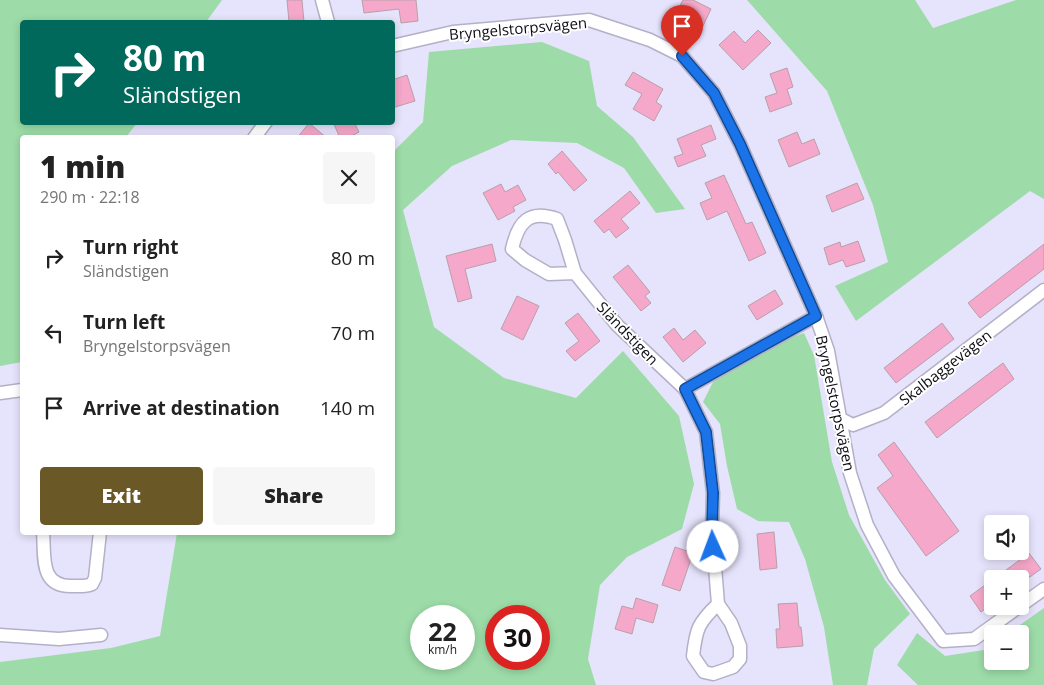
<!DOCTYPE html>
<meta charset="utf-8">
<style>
:root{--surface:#fff;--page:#f6f6f6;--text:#222;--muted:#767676;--accent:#6a5927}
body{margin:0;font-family:"Open Sans",sans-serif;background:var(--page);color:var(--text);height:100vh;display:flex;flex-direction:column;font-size:19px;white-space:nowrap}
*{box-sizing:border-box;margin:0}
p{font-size:16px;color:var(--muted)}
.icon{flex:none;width:28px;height:28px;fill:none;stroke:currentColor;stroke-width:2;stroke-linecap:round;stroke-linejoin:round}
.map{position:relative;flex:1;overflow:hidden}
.side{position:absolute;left:20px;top:135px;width:375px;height:400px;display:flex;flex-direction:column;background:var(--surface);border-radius:5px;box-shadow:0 2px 8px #0003}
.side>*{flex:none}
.guide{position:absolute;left:20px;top:20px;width:375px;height:105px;border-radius:5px;box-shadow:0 2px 8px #0003;background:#00695c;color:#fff;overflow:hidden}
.tools{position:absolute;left:984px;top:515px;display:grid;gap:10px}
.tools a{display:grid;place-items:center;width:45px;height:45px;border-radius:5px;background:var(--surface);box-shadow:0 2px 8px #0003;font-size:25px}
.speed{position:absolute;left:410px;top:605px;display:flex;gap:10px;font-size:25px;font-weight:700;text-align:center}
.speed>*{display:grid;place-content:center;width:65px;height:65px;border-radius:50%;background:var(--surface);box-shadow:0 2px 8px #0003;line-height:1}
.speed small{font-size:12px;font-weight:400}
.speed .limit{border:8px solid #d22;background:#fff;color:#111}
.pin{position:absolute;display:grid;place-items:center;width:42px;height:42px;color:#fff;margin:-51px -21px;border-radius:50% 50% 50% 0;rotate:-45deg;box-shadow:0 0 5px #0007}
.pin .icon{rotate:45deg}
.me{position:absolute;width:55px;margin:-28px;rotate:358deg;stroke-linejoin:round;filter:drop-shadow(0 0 4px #0008)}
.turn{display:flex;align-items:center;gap:18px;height:105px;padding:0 20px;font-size:22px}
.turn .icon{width:65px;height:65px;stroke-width:2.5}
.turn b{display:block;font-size:35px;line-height:42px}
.round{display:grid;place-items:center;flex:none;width:52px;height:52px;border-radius:5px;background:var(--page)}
.overview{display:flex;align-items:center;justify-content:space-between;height:85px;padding:0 20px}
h1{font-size:30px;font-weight:800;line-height:38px}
.action{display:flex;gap:10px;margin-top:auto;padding:10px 20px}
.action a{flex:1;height:58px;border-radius:5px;background:var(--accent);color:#fff;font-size:20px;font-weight:800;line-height:58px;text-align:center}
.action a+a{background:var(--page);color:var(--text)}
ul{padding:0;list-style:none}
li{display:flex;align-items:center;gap:15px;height:75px;padding:0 20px}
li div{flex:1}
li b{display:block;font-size:19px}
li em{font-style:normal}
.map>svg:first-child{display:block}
</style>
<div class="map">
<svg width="1044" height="685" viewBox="0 0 1044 685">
<rect width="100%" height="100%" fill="#e6e3fc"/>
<g fill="#9ddca8" fill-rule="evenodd">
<polygon points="0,0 222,0 206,22 22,22 22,122 137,123 126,137 22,138 22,362 0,366"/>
<polygon points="747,0 915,0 933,28 1016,0 1044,0 1044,199 1030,191 856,321 835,286 888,262 873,205 827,91"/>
<path d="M542,42L589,61L597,106L633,137L685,209L656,213L624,168L577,143L511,140L452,166L403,210L434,327L504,378L576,398L623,351L679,416L694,484L682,529L627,557L600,585L588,659L596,685H0V662L111,648L160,636L177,533L392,532L393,152L423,122L429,52ZM421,616H464V659H421ZM496,616H539V659H496Z"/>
<polygon points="804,333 814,355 832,462 849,515 885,580 910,614 874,649 867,685 833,685 824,627 805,559 789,522 758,521 737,509 727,466 720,424 703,402 713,382 778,342"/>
<polygon points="1044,608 1044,685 918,685 897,665 917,633 945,656 984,650 992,644 992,661 1020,661 1020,634 1007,634"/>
</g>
<g fill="#f5a8c9" stroke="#b99fa9">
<polygon points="287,0 302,0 304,22 289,22"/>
<polygon points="362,0 416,0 418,21 401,23 399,9 364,13"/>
<polygon points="683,0 693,0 711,9 701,30 676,17 676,13"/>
<polygon points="758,30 771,43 743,70 719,45 734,31 745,43"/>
<polygon points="787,68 793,87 787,89 792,104 770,112 765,97 777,93 770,74"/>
<polygon points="633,72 663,89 656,102 662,106 654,121 633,109 642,94 625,85"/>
<polygon points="407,75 415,101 392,108 392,80"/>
<polygon points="333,122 354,122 359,132 348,138 340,138"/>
<polygon points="309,123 327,138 297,138"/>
<polygon points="711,125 716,139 701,145 706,156 678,167 674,157 683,154 677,139"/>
<polygon points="797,132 802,144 814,139 820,154 789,167 778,140"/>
<polygon points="562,151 587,180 574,191 558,172 556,174 548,164"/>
<polygon points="724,175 746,224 752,222 766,253 749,261 727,211 707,220 700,203 712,198 705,183"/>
<polygon points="857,183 864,199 832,212 826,196"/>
<polygon points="501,184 505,192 518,185 526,200 513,207 515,211 498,220 483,193"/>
<polygon points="630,191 640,203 621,219 629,228 616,238 609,229 604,233 594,221"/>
<polygon points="858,241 865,261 846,267 843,260 829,265 824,248 840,242 841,247"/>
<polygon points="492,244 496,261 465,269 472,298 458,302 446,256"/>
<polygon points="1044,244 1044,269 980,318 968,303"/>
<polygon points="628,265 650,292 645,296 651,303 641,311 613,277"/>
<polygon points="775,290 783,304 757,320 748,306"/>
<polygon points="517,296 539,306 523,340 501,329"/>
<polygon points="578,313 600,341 575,361 566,351 579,341 565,323"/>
<polygon points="942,323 954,339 896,383 884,368"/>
<polygon points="674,328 683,340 695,330 706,343 683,362 663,337"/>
<polygon points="1003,363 1014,379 937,438 925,422"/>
<polygon points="894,442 959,531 926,556 877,488 893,476 878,455"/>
<polygon points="774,532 777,568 760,570 757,534"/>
<polygon points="675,547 693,553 680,591 662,585"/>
<polygon points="1029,553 1041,569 1020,584 1020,579 994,579"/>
<polygon points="992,580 992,604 981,612 970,596"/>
<polygon points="636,598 658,605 653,623 636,618 632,634 615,629 622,606 633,609"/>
<polygon points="797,603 799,627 801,627 803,646 777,648 776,629 780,629 778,604"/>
</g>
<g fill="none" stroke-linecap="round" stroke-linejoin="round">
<g stroke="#b3b0c7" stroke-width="15">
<g id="minor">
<polyline points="322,0 328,22"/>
<polyline points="392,46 453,32 589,20 650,40 682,56 714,93 740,144 816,316 828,351 850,473 867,525 894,576 943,641 974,639 1020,606"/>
<polyline points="254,138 266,122"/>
<path d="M575,273L549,274L525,260L512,249C518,222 529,209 557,219L565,240L575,273L617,325L685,389L706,432L713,493L712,529L718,604L731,623L740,646V659L733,667L713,674L704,672L693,656C696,629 698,623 718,604"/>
<polyline points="685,389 816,316"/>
<polyline points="0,393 22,390"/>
<polyline points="839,418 853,425 884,413 1044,290"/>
<path d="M43,532C45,556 39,587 72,586C79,586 85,587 92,584L95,578L100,532"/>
<polyline points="1020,606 1044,589"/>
<polyline points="0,635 59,639 101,635"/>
</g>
</g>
<use href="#minor" stroke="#fff" stroke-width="12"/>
</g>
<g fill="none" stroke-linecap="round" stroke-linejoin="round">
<g stroke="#114b97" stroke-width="12">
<polyline id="route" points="682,56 714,93 740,144 816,316 685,389 706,432 713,493 712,529 713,547"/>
</g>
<use href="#route" stroke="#1a73e8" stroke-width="9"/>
</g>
<g text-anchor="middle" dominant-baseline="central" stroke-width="4" stroke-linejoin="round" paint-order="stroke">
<g font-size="15" fill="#0e0d15" stroke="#fff">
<text transform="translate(518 28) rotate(-5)">Bryngelstorpsvägen</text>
<text transform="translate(628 333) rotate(46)">Sländstigen</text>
<text transform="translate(945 367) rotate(-38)">Skalbaggevägen</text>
<text transform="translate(836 403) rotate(78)">Bryngelstorpsvägen</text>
</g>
</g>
</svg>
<div class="tools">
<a><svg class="icon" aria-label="sound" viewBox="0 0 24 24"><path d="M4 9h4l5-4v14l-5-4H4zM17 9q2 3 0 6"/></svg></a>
<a>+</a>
<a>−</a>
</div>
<div class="speed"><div>22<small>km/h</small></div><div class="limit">30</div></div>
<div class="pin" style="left:682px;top:56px;background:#d93025"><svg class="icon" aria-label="arrive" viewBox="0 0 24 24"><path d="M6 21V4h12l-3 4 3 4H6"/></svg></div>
<svg class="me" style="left:713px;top:547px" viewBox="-20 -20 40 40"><circle r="19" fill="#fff"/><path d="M0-13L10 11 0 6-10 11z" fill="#1a73e8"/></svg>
<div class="guide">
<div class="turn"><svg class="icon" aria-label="right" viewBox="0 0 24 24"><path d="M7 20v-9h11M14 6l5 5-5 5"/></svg><div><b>80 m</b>Sländstigen</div></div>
</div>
<section class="side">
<div class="overview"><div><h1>1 min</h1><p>290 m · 22:18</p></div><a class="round"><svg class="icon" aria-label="close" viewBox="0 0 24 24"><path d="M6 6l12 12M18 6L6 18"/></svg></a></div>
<ul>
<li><svg class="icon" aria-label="right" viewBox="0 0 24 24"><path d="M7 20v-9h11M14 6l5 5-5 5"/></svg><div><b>Turn right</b><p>Sländstigen</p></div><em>80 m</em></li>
<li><svg class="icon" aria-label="left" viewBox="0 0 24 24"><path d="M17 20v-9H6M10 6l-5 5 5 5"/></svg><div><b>Turn left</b><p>Bryngelstorpsvägen</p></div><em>70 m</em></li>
<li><svg class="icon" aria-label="arrive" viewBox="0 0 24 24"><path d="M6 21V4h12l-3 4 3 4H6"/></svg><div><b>Arrive at destination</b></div><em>140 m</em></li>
</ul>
<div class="action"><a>Exit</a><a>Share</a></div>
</section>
</div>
